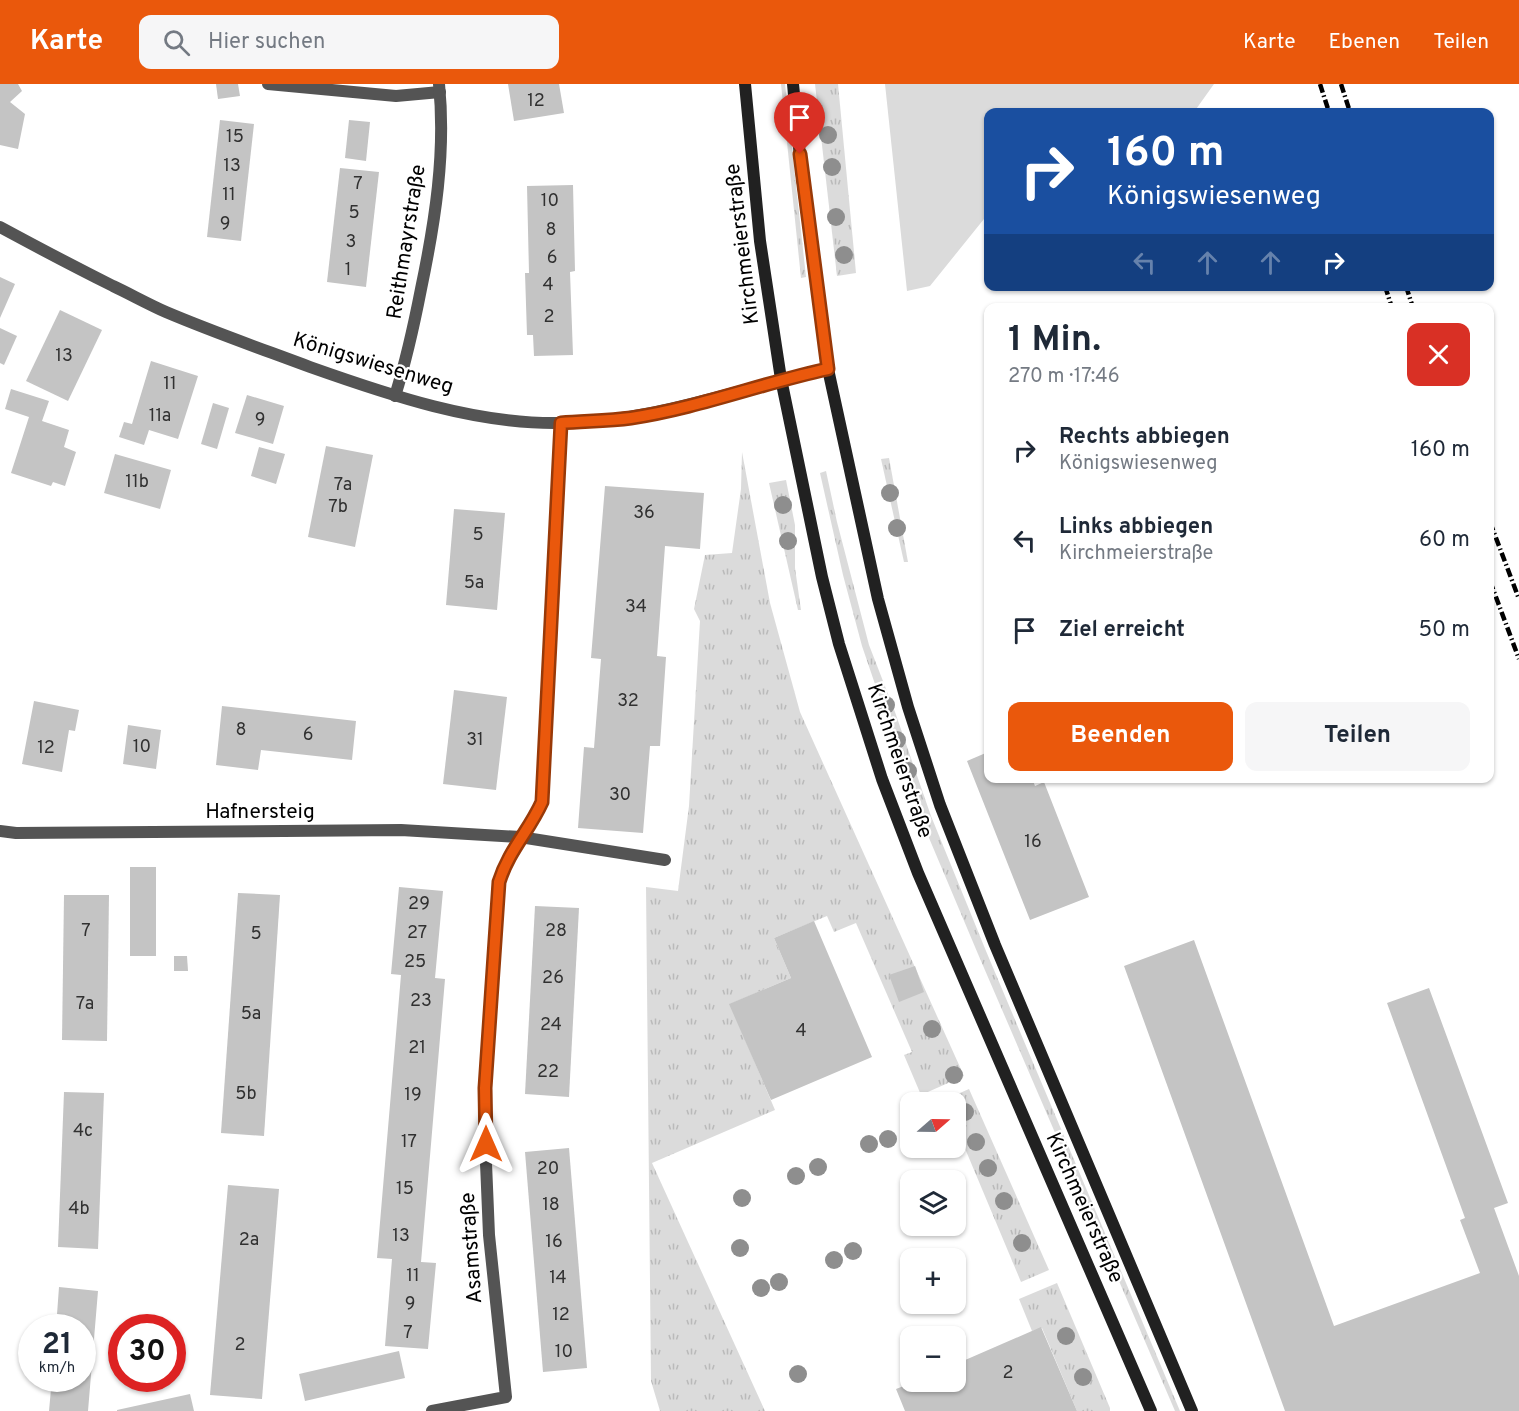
<!DOCTYPE html>
<html lang="de">
<meta charset="utf-8">
<style>
:root{--surface:#fff;--page:#f6f6f7;--text:#1f2937;--muted:#747a83;--accent:#ea580c}
body{margin:0;font-family:Overpass,sans-serif;background:var(--page);color:var(--text);height:100vh;display:flex;flex-direction:column;font-size:22px;white-space:nowrap}
*{box-sizing:border-box;margin:0}
p{font-size:20px;color:var(--muted)}
.icon{flex:none;width:33px;height:33px;fill:none;stroke:currentColor;stroke-width:2;stroke-linecap:round;stroke-linejoin:round}
.map{position:relative;flex:1;overflow:hidden}
.details{position:absolute;left:984px;top:219px;width:510px;height:480px;display:flex;flex-direction:column;background:var(--surface);border-radius:12px;box-shadow:0 2px 4px #0004}
.details>*{flex:none}
.hud{position:absolute;left:984px;top:24px;width:510px;height:183px;border-radius:12px;box-shadow:0 2px 4px #0004;background:#1a4fa0;color:#fff;overflow:hidden}
.needle{width:39px;rotate:70deg}
.controls{position:absolute;left:900px;top:1008px;display:grid;gap:12px}
.controls a{display:grid;place-items:center;width:66px;height:66px;border-radius:12px;background:var(--surface);box-shadow:0 2px 4px #0004;font-size:30px}
.speed{position:absolute;left:18px;top:1230px;display:flex;gap:12px;font-size:30px;font-weight:700;text-align:center}
.speed>*{display:grid;place-content:center;width:78px;height:78px;border-radius:50%;background:var(--surface);box-shadow:0 2px 4px #0004;line-height:1}
.speed small{font-size:15px;font-weight:400}
.speed .limit{border:9px solid #d22;background:#fff;color:#111}
.pin{position:absolute;display:grid;place-items:center;width:51px;height:51px;color:#fff;margin:-62px -26px;border-radius:50% 50% 50% 0;rotate:-45deg;box-shadow:0 0 6px #0007}
.pin .icon{rotate:45deg}
.me{position:absolute;width:66px;margin:-33px;rotate:0deg;stroke-linejoin:round;filter:drop-shadow(0 0 4px #0008)}
.turn{display:flex;align-items:center;gap:21px;height:126px;padding:0 24px;font-size:27px}
.turn .icon{width:78px;height:78px;stroke-width:2.5}
.turn b{display:block;font-size:42px;line-height:51px}
.lanes{display:flex;align-items:center;height:57px;padding:0 24px;background:#0003;justify-content:center;gap:30px;direction:ltr}
.lanes .off{opacity:.35}
.round{display:grid;place-items:center;flex:none;width:63px;height:63px;border-radius:12px;background:var(--page)}
.summary{display:flex;align-items:center;justify-content:space-between;height:102px;padding:0 24px}
h1{font-size:36px;font-weight:700;line-height:45px}
.cta{display:flex;gap:12px;margin-top:auto;padding:12px 24px}
.cta a{flex:1;height:69px;border-radius:12px;background:var(--accent);color:#fff;font-size:24px;font-weight:700;line-height:69px;text-align:center}
.cta a+a{background:var(--page);color:var(--text)}
ul{padding:0;list-style:none}
li{display:flex;align-items:center;gap:18px;height:90px;padding:0 24px}
li div{flex:1}
li b{display:block;font-size:22px}
li em{font-style:normal}
header{display:flex;align-items:center;gap:36px;box-sizing:border-box;height:84px;padding:0 30px;background:var(--accent);color:#fff}
header strong{font-size:28px}
nav{display:flex;gap:33px;margin-inline-start:auto;font-size:21px}
.search{width:420px;height:54px;background:var(--page);display:flex;align-items:center;gap:15px;box-sizing:border-box;padding:0 21px;border-radius:12px;color:var(--muted);font-size:22px}
.map>svg:first-child{display:block}
</style>
<header>
<strong>Karte</strong>
<div class="search"><svg class="icon" aria-label="search" viewBox="0 0 24 24"><circle cx="10" cy="10" r="6"/><path d="M15 15l6 6"/></svg>Hier suchen</div>
<nav><a>Karte</a><a>Ebenen</a><a>Teilen</a></nav>
</header>
<div class="map">
<svg width="1519" height="1327" viewBox="0 0 1519 1327">
<defs>
<pattern id="grass-tufts" width="24" height="20" patternUnits="userSpaceOnUse" patternTransform="scale(1.5)"><rect width="24" height="20" fill="#dbdbdb"/><path d="M3 7l-1-3M5 7V3M7 7l1-3M15 17l-1-3M17 17v-4M19 17l1-3" fill="none" stroke="#bababa"/></pattern>
</defs>
<rect width="100%" height="100%" fill="#fff"/>
<g fill="url(#grass-tufts)">
<polygon points="781,0 785,0 806,193 801,194"/>
<polygon points="815,0 838,0 856,189 837,192"/>
<polygon points="742,368 770,519 800,628 964,992 921,1011 904,971 912,968 856,839 834,848 827,832 774,854 791,894 730,920 775,1026 652,1079 765,1327 660,1327 651,1297 646,803 678,807 689,722 700,537 694,525 705,471 732,469 741,405"/>
<polygon points="889,374 908,478 904,478 881,375"/>
<polygon points="826,387 837,438 869,561 895,628 931,732 986,867 1180,1327 1175,1327 978,870 921,735 862,562 843,491 820,389"/>
<polygon points="786,396 795,441 795,484 801,526 798,526 769,399"/>
<polygon points="969,1005 1049,1186 1021,1198 956,1043 956,1018 945,1018 944,1016"/>
<polygon points="1057,1199 1110,1324 1110,1327 1077,1327 1042,1244 1032,1247 1019,1215"/>
</g>
<polygon fill="#dbdbdb" points="885,0 1214,0 1194,28 988,28 988,130 930,202 907,207"/>
<g fill="#c4c4c4">
<polygon points="0,0 18,0 22,7 10,18 25,30 18,65 0,61"/>
<polygon points="216,0 238,0 240,12 218,15"/>
<polygon points="508,0 559,0 564,29 514,37"/>
<polygon points="220,36 254,40 241,157 207,153"/>
<polygon points="349,36 370,38 366,77 345,74"/>
<polygon points="340,84 379,88 366,203 327,198"/>
<polygon points="573,101 575,187 570,188 573,271 534,272 533,251 527,251 525,189 529,189 527,102"/>
<polygon points="0,193 15,200 0,234"/>
<polygon points="60,226 102,246 68,317 26,297"/>
<polygon points="0,244 17,252 4,281 0,279"/>
<polygon points="151,277 198,292 178,355 149,346 144,361 119,353 124,338 132,340"/>
<polygon points="11,305 49,317 42,337 69,346 64,363 76,368 65,402 53,398 51,402 11,389 29,333 5,325"/>
<polygon points="247,311 284,322 273,360 235,349"/>
<polygon points="213,319 229,324 217,365 201,360"/>
<polygon points="326,362 373,371 355,463 308,453"/>
<polygon points="259,363 285,370 276,400 251,392"/>
<polygon points="115,370 171,386 160,425 104,409"/>
<polygon points="605,402 704,409 700,465 665,462 657,572 666,573 660,662 650,662 643,749 578,744 584,663 594,664 601,575 591,574"/>
<polygon points="454,425 505,429 497,526 446,521"/>
<polygon points="454,606 507,613 496,706 443,700"/>
<polygon points="34,617 79,626 75,647 69,646 62,688 22,680"/>
<polygon points="222,622 356,637 352,676 261,666 258,686 216,681"/>
<polygon points="128,641 161,646 156,685 123,680"/>
<polygon points="988,668 988,694 1032,694 1035,702 1044,698 1089,813 1030,836 967,677"/>
<rect x="130" y="783" width="26" height="89"/>
<polygon points="399,803 443,807 435,894 445,895 421,1178 436,1179 428,1265 385,1262 392,1175 377,1174 401,891 391,890"/>
<polygon points="238,809 280,811 264,1052 221,1049"/>
<polygon points="64,811 109,811 107,957 62,956"/>
<polygon points="535,822 579,824 569,1013 525,1010"/>
<polygon points="814,837 872,973 771,1016 729,920 791,894 774,854"/>
<polygon points="1194,856 1334,1242 1480,1189 1460,1136 1465,1134 1387,919 1429,904 1508,1119 1494,1124 1519,1192 1519,1327 1285,1327 1124,882"/>
<polygon points="174,872 187,872 188,887 174,887"/>
<polygon points="915,882 924,908 899,918 889,891"/>
<polygon points="64,1008 104,1009 98,1165 58,1163"/>
<polygon points="569,1064 587,1284 543,1288 525,1068"/>
<polygon points="228,1101 279,1105 262,1315 210,1311"/>
<polygon points="59,1203 98,1207 88,1327 49,1327 52,1294 82,1294 82,1244 56,1244"/>
<polygon points="1041,1243 1077,1327 905,1327 896,1305 914,1298 956,1298 956,1280"/>
<polygon points="399,1267 405,1294 305,1317 299,1290"/>
<polygon points="190,1310 194,1327 117,1327 117,1326"/>
</g>
<g fill="none" stroke-linecap="round" stroke-linejoin="round">
<polyline stroke="#545454" stroke-width="12" points="520,753 665,776"/>
<g stroke="#545454" stroke-width="12">
<polyline points="268,0 396,12 440,8"/>
<path d="M0,143C37,163 75,183 113,202C130,210 148,220 166,228C213,248 262,265 310,283C389,311 477,341 562,339C653,338 739,304 828,285"/>
<path d="M395,312C406,277 414,241 421,205C435,138 446,69 439,0"/>
<polyline points="0,747 16,749 401,746 520,753"/>
<path d="M432,1327L506,1313L489,1151L486,1079L485,1003L499,798C509,767 530,747 542,718L561,339"/>
</g>
<g stroke="#212121" stroke-width="12">
<polyline points="745,0 760,157 781,295 822,493 839,560 882,695 918,789 1151,1327"/>
<polyline points="793,0 802,93 828,285 878,515 908,623 940,721 995,861 1192,1327"/>
</g>
<g stroke="#000" stroke-width="4.5" stroke-dasharray="9 3 1.5 3" stroke-linecap="butt">
<polyline points="1320,0 1329,28"/>
<polyline points="1341,0 1350,28"/>
<polyline points="1385,202 1392,224"/>
<polyline points="1406,202 1413,224"/>
<polyline points="1490,438 1519,515"/>
<polyline points="1490,497 1519,575"/>
</g>
</g>
<g fill="#8e8e8e">
<circle cx="828" cy="51" r="9"/>
<circle cx="832" cy="83" r="9"/>
<circle cx="836" cy="133" r="9"/>
<circle cx="844" cy="171" r="9"/>
<circle cx="890" cy="409" r="9"/>
<circle cx="783" cy="421" r="9"/>
<circle cx="897" cy="444" r="9"/>
<circle cx="788" cy="457" r="9"/>
<circle cx="886" cy="621" r="9"/>
<circle cx="897" cy="656" r="9"/>
<circle cx="908" cy="687" r="9"/>
<circle cx="932" cy="945" r="9"/>
<circle cx="954" cy="991" r="9"/>
<circle cx="965" cy="1028" r="9"/>
<circle cx="888" cy="1055" r="9"/>
<circle cx="976" cy="1058" r="9"/>
<circle cx="869" cy="1060" r="9"/>
<circle cx="818" cy="1083" r="9"/>
<circle cx="988" cy="1084" r="9"/>
<circle cx="796" cy="1092" r="9"/>
<circle cx="742" cy="1114" r="9"/>
<circle cx="1004" cy="1117" r="9"/>
<circle cx="1022" cy="1159" r="9"/>
<circle cx="740" cy="1164" r="9"/>
<circle cx="853" cy="1167" r="9"/>
<circle cx="834" cy="1176" r="9"/>
<circle cx="779" cy="1198" r="9"/>
<circle cx="761" cy="1204" r="9"/>
<circle cx="1066" cy="1252" r="9"/>
<circle cx="798" cy="1290" r="9"/>
<circle cx="1083" cy="1293" r="9"/>
</g>
<g fill="none" stroke-linecap="round" stroke-linejoin="round">
<g stroke="#983908" stroke-width="15">
<path id="route" d="M486,1060L485,1004L499,798C509,766 529,747 542,718L561,339C584,337 608,337 631,334C698,324 762,299 828,285L800,70"/>
</g>
<use href="#route" stroke="#ea580c" stroke-width="10"/>
</g>
<g text-anchor="middle" dominant-baseline="central" stroke-width="4.5" stroke-linejoin="round" paint-order="stroke">
<g font-size="18" fill="#313131">
<text x="536" y="17">12</text>
<text x="235" y="53">15</text>
<text x="232" y="82">13</text>
<text x="358" y="100">7</text>
<text x="229" y="111">11</text>
<text x="550" y="117">10</text>
<text x="354" y="129">5</text>
<text x="225" y="140">9</text>
<text x="551" y="146">8</text>
<text x="351" y="158">3</text>
<text x="552" y="174">6</text>
<text x="348" y="186">1</text>
<text x="548" y="201">4</text>
<text x="549" y="233">2</text>
<text x="64" y="272">13</text>
<text x="170" y="300">11</text>
<text x="160" y="332">11a</text>
<text x="260" y="336">9</text>
<text x="137" y="398">11b</text>
<text x="343" y="401">7a</text>
<text x="338" y="423">7b</text>
<text x="644" y="429">36</text>
<text x="478" y="451">5</text>
<text x="474" y="499">5a</text>
<text x="636" y="523">34</text>
<text x="628" y="617">32</text>
<text x="241" y="646">8</text>
<text x="308" y="651">6</text>
<text x="475" y="656">31</text>
<text x="142" y="663">10</text>
<text x="46" y="664">12</text>
<text x="620" y="711">30</text>
<text x="1033" y="758">16</text>
<text x="419" y="820">29</text>
<text x="86" y="847">7</text>
<text x="556" y="847">28</text>
<text x="417" y="849">27</text>
<text x="256" y="850">5</text>
<text x="415" y="878">25</text>
<text x="553" y="894">26</text>
<text x="421" y="917">23</text>
<text x="85" y="920">7a</text>
<text x="251" y="930">5a</text>
<text x="551" y="941">24</text>
<text x="801" y="947">4</text>
<text x="417" y="964">21</text>
<text x="548" y="988">22</text>
<text x="246" y="1010">5b</text>
<text x="413" y="1011">19</text>
<text x="83" y="1047">4c</text>
<text x="409" y="1058">17</text>
<text x="548" y="1085">20</text>
<text x="405" y="1105">15</text>
<text x="551" y="1121">18</text>
<text x="79" y="1125">4b</text>
<text x="401" y="1152">13</text>
<text x="249" y="1156">2a</text>
<text x="554" y="1158">16</text>
<text x="413" y="1192">11</text>
<text x="558" y="1194">14</text>
<text x="410" y="1220">9</text>
<text x="561" y="1231">12</text>
<text x="408" y="1249">7</text>
<text x="240" y="1261">2</text>
<text x="564" y="1268">10</text>
<text x="1008" y="1289">2</text>
</g>
<g font-size="21" fill="#000" stroke="#fff">
<text transform="translate(407 158) rotate(-81)">Reithmayrstraße</text>
<text transform="translate(743 160) rotate(-97)">Kirchmeierstraße</text>
<text transform="translate(373 280) rotate(17)">Königswiesenweg</text>
<text transform="translate(899 677) rotate(71)">Kirchmeierstraße</text>
<text x="260" y="728">Hafnersteig</text>
<text transform="translate(1084 1124) rotate(66)">Kirchmeierstraße</text>
<text transform="translate(472 1164) rotate(-94)">Asamstraße</text>
</g>
</g>
</svg>
<div class="controls">
<a><svg class="needle" viewBox="-14 -14 28 28"><path d="M0-13l5 13h-10z" fill="#e53935"/><path d="M0 13l5-13h-10z" fill="#747a83"/></svg></a>
<a><svg class="icon" aria-label="layers" viewBox="0 0 24 24"><path d="M12 4l9 5-9 5-9-5zM3 14l9 5 9-5"/></svg></a>
<a>+</a>
<a>−</a>
</div>
<div class="speed"><div>21<small>km/h</small></div><div class="limit">30</div></div>
<div class="pin" style="left:800px;top:70px;background:#d93025"><svg class="icon" aria-label="arrive" viewBox="0 0 24 24"><path d="M6 21V4h12l-3 4 3 4H6"/></svg></div>
<svg class="me" style="left:486px;top:1060px" viewBox="-20 -20 40 40"><path d="M0-17L14 15 0 8-14 15z" fill="#ea580c" stroke="#fff" stroke-width="4"/></svg>
<div class="hud">
<div class="turn"><svg class="icon" aria-label="right" viewBox="0 0 24 24"><path d="M7 20v-9h11M14 6l5 5-5 5"/></svg><div><b>160 m</b>Königswiesenweg</div></div>
<div class="lanes"><svg class="icon off" aria-label="left" viewBox="0 0 24 24"><path d="M17 20v-9H6M10 6l-5 5 5 5"/></svg><svg class="icon off" aria-label="ahead" viewBox="0 0 24 24"><path d="M12 20V5M6 11l6-6 6 6"/></svg><svg class="icon off" aria-label="ahead" viewBox="0 0 24 24"><path d="M12 20V5M6 11l6-6 6 6"/></svg><svg class="icon" aria-label="right" viewBox="0 0 24 24"><path d="M7 20v-9h11M14 6l5 5-5 5"/></svg></div>
</div>
<section class="details">
<div class="summary"><div><h1>1 Min.</h1><p>270 m · 17:46</p></div><a class="round" style="background:#d93025;color:#fff"><svg class="icon" aria-label="close" viewBox="0 0 24 24"><path d="M6 6l12 12M18 6L6 18"/></svg></a></div>
<ul>
<li><svg class="icon" aria-label="right" viewBox="0 0 24 24"><path d="M7 20v-9h11M14 6l5 5-5 5"/></svg><div><b>Rechts abbiegen</b><p>Königswiesenweg</p></div><em>160 m</em></li>
<li><svg class="icon" aria-label="left" viewBox="0 0 24 24"><path d="M17 20v-9H6M10 6l-5 5 5 5"/></svg><div><b>Links abbiegen</b><p>Kirchmeierstraße</p></div><em>60 m</em></li>
<li><svg class="icon" aria-label="arrive" viewBox="0 0 24 24"><path d="M6 21V4h12l-3 4 3 4H6"/></svg><div><b>Ziel erreicht</b></div><em>50 m</em></li>
</ul>
<div class="cta"><a>Beenden</a><a>Teilen</a></div>
</section>
</div>
